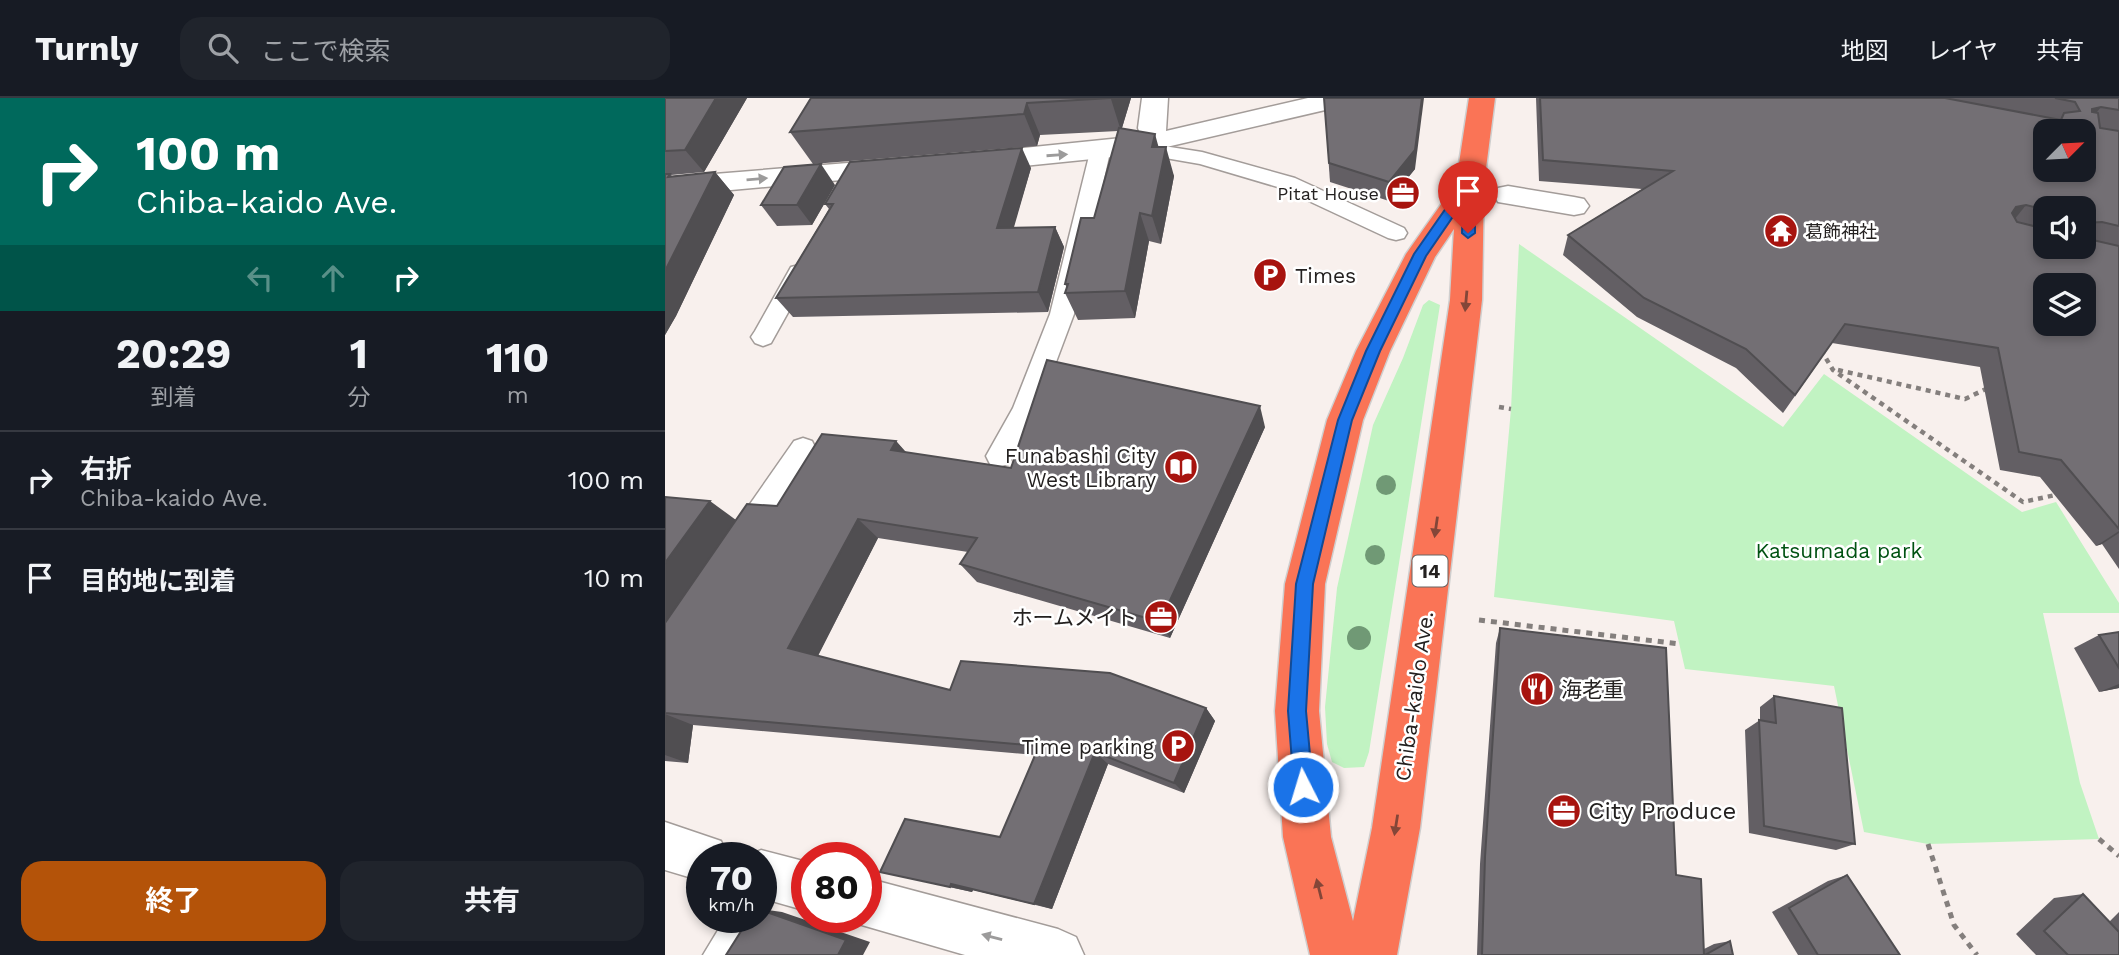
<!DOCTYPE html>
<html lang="ja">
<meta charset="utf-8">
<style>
:root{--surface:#171b24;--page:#20242c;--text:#f1f3f6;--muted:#9ea1a6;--line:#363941;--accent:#b45309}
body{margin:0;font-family:"Work Sans","Noto Sans JP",sans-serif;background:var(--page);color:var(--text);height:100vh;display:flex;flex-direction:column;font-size:26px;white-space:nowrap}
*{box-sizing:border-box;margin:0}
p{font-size:23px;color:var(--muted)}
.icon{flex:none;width:38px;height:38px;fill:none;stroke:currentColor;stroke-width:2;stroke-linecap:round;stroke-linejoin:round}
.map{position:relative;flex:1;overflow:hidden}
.drawer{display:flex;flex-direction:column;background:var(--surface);width:665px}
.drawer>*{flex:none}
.top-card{background:#00695c;color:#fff;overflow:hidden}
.needle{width:46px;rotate:66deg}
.controls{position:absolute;left:1368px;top:21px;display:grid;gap:14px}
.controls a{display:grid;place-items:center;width:63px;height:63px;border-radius:14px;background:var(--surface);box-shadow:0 4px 10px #0003;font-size:35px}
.speed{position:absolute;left:21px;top:744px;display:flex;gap:14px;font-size:35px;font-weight:700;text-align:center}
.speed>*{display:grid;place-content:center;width:91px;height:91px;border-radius:50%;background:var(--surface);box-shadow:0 4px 10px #0003;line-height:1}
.speed small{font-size:18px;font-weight:400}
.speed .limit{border:10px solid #d22;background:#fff;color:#111}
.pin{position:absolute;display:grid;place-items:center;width:60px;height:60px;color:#fff;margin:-72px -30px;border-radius:50% 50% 50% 0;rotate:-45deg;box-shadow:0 0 7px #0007}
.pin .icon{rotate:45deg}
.me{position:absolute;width:77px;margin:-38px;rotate:355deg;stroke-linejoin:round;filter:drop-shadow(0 0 5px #0008)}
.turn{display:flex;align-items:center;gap:24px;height:147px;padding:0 21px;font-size:32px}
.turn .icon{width:91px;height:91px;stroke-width:2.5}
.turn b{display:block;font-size:49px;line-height:60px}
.lanes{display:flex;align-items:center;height:66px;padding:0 21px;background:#0003;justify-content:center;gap:35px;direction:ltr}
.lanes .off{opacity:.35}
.eta{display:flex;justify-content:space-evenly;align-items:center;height:119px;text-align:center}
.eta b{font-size:42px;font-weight:700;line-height:49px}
.action{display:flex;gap:14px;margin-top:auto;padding:14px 21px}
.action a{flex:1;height:80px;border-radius:21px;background:var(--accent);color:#fff;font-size:28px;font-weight:700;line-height:80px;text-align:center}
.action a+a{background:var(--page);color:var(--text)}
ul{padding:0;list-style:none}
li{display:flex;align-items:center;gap:21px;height:98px;padding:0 21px;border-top:2px solid var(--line)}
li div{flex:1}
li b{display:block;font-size:26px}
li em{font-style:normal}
header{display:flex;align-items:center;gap:42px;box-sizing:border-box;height:98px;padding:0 35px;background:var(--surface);border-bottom:2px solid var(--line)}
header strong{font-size:33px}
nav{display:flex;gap:38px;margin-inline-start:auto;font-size:24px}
.search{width:490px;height:63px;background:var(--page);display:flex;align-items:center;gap:18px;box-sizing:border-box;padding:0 24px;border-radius:21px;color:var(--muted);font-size:26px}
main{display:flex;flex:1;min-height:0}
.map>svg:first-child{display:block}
</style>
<header>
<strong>Turnly</strong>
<div class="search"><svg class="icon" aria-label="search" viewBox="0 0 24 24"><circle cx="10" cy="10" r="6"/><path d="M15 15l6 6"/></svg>ここで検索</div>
<nav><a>地図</a><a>レイヤ</a><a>共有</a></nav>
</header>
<main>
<section class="drawer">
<div class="top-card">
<div class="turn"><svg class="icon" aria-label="right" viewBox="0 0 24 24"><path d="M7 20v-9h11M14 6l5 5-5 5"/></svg><div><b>100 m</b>Chiba-kaido Ave.</div></div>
<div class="lanes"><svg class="icon off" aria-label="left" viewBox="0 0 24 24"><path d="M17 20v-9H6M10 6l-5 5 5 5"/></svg><svg class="icon off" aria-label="ahead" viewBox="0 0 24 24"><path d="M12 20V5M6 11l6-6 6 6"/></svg><svg class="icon" aria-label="right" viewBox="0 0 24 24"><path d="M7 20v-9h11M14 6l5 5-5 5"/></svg></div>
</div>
<div class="eta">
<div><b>20:29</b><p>到着</p></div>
<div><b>1</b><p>分</p></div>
<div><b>110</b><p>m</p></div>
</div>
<ul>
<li><svg class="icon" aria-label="right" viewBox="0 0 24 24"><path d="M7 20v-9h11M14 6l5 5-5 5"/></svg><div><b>右折</b><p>Chiba-kaido Ave.</p></div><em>100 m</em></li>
<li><svg class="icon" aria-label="arrive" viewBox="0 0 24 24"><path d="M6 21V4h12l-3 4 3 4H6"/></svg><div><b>目的地に到着</b></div><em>10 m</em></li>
</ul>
<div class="action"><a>終了</a><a>共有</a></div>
</section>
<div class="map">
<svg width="1454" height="857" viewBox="0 0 1454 857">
<rect width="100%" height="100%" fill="#f8f0ed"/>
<g fill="#c1f3c2">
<polygon points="854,146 1118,329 1159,276 1357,414 1391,404 1454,505 1454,515 1378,515 1415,685 1434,741 1263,746 1199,734 1169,588 1020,571 1009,523 829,499 846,311"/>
<polygon points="764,202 775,207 704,654 699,669 679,670 667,664 662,646 660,609 672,490 708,327 738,260 758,207"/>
</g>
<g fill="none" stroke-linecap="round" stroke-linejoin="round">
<g stroke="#a39c99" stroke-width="3">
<g id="lane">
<polygon points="467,43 537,54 630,80 739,130 742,135 739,140 731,142 723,140 616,90 535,66 460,53 457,49 460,45"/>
<polygon points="435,48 442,50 445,54 409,216 373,312 343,366 334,369 325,366 321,358 348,310 385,216 425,54 428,50"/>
<polygon points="134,167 142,169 145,175 106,245 98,248 90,245 86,239 90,233 126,169"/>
<polygon points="138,340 147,343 151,351 147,359 89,447 79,450 69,447 65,438 69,429 129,343"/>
<polygon points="96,810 100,819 79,857 38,857 61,819 96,819"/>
</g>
</g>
<g stroke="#a39c99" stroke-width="3">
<g id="street">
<polygon points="477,0 503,0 501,33 643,0 690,0 686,6 467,57 309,73 299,70 295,64 299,58 309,55 476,38 473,30"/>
<polygon points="232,61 242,64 246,70 242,76 0,98 0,80"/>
<polygon points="843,88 909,99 919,101 924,108 919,115 909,117 833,104 829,97 833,90"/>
<polygon points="0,724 56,743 63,760 37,760 37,783 0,772"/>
<polygon points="96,752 142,764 142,813 96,800 96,760 78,760"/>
<polygon points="201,780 393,831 411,839 419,857 300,857 183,823 182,819 201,819"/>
</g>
</g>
<g stroke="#cfcece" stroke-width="3">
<path id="highway" d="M804,0H830L819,86L817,202L755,730L732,857H645L618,739L610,613L620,486L662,322L691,253L741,156L791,85ZM789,131L785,202L707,730L688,823L666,739L654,613L660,486L698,322L725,253L770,159Z"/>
</g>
<g stroke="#847f7d" stroke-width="4.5" stroke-dasharray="5 5" stroke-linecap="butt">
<polyline points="1156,252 1168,272 1358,404 1395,396"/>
<polyline points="1173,272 1300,301 1323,290"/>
<polyline points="834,309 846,311"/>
</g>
<g stroke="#847f7d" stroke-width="5" stroke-dasharray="6 6" stroke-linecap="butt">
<polyline points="814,522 1015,546"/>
<polyline points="1434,741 1454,758"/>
<polyline points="1263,746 1289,827 1312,857"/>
</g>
<use href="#lane" fill="#fff" fill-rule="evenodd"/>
<use href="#street" fill="#fff" fill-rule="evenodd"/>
<use href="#highway" fill="#fa7456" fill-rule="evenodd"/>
</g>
<g fill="#709975">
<circle cx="721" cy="387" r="10"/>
<circle cx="710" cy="457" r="10"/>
<circle cx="694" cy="540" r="12"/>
</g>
<g fill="#635f64" fill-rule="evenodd">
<polygon points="0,0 82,0 39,74 6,77 7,78 50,74 69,97 11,218 0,237"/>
<polygon points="146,0 466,0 457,30 494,49 509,78 496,146 484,143 470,220 413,222 400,195 402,190 400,186 429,120 453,33 375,37 372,48 148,66 125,34"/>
<polygon points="659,0 750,71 724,103 665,84"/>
<path d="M871,0H1454V471L1437,446L1431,448L1375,379L1335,372L1315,269L1167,245L1118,315L1071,270L972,219L898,157L903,137L977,91L874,83ZM1381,110H1419V149H1381Z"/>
<polygon points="366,70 348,130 390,129 399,149 383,214 128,219 111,200 164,111 160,106"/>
<polygon points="170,87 147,127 112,128 96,107"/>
<polygon points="600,329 505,540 312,484 295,466 303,454 213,440 153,558 285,592 541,610 550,623 519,695 443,666 387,811 308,792 307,794 215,774 335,739 370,657 28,627 23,665 0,663 0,399 71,422 112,408 231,343 241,355 346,370"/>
<polygon points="835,530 1011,777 1039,851 1049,846 1065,843 1068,857 812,857 815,766 831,545"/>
<polygon points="1454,534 1454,590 1434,594 1409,550 1434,537"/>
<polygon points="1109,598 1190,746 1171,752 1084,735 1080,632 1095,622 1095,609"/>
<polygon points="1182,777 1235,857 1133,857 1107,814 1163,783"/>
<polygon points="1418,796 1444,824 1454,814 1454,857 1371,857 1351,836 1389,800"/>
</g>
<g fill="#504e51">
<polygon points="51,0 82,0 39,74 20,52"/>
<polygon points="446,0 466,0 456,33 446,1"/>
<polygon points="757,0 759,0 750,71 724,103 724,84"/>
<polygon points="362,5 375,37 372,48 359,16"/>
<polygon points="1436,9 1420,29 1427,11"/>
<polygon points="490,36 498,65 501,49 509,78 496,146 487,118 487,49"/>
<polygon points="357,50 366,70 343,150 332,130"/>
<polygon points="156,66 170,87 147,127 132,107"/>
<polygon points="50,74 69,97 11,218 0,237 0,173"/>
<polygon points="1361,107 1345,127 1335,129 1351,109"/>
<polygon points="475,115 484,143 470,220 460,193"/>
<polygon points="390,129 399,149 383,214 373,194"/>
<polygon points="595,308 600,329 505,540 495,524"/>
<polygon points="231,343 250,364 226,352"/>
<polygon points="45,403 71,422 0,525 0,465"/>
<polygon points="193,421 213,440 149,565 123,550"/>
<polygon points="1454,433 1454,435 1437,446 1431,448"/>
<polygon points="1454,586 1454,590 1434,594"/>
<polygon points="541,610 550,623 519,695 509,685"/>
<polygon points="0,616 28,627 23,665 0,657"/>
<polygon points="430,654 443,666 387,811 369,806"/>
<polygon points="286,786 308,792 307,794 285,789"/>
<polygon points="96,811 117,814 205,844 198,857 173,857 96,812"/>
</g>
<g fill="#736f74" stroke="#504e51" stroke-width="2" fill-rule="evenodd">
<polygon points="0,0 51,0 20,52 0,53"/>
<polygon points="146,0 446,0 362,5 359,16 125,34"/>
<polygon points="659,0 757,0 750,52 724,84 664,65"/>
<path d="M875,0H1280L1396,22L1399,15L1415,13L1410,4L1390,0H1454V12L1436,9L1427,11V14L1433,15L1435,30L1454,33V128L1437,124L1419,125V110H1381V112L1361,107L1351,109L1347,115L1352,124L1381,131V149H1419V140L1454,148V431L1396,362L1354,354L1333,250L1180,226L1130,297L1081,251L979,200L903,137L1008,73L878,62ZM1381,33H1419V72H1381ZM1381,187H1419V226H1381Z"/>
<polygon points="454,30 490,36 487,49 501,49 487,118 475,115 460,193 400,195 403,186 400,186 416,120 429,120"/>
<polygon points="357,50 332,130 390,129 373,194 111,200 168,106 160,106 185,64"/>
<polygon points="156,66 132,107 96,107 119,69"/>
<polygon points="50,74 0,173 0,76 5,76 3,79"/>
<polygon points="382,262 595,308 495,524 295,466 312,440 193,421 123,550 285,592 296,563 445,575 541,610 509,685 430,654 369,806 286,786 285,789 215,774 240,721 335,739 374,648 0,615 0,525 82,406 112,408 157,336 231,343 226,352 346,370"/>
<polygon points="0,399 45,403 0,465"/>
<polygon points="835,530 1001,550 1011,777 1036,781 1039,857 817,857 820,759"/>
<polygon points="1454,534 1454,570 1434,537"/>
<polygon points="1109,598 1177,610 1190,746 1099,728 1094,622 1111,625"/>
<polygon points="1182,777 1235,857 1153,857 1124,810"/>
<polygon points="1418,796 1454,834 1454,857 1403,857 1379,833"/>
<polygon points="96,812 181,842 173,857 61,857 85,819 96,819"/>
<polygon points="1065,843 1068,857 1040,857"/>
</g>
<defs><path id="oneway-solid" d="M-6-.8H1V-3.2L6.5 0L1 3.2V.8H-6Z" transform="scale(1.75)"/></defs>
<g fill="#9c9b9b">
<use href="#oneway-solid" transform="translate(392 57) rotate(-4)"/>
<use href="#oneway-solid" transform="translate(92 81) rotate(-5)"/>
<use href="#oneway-solid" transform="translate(327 839) rotate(-165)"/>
</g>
<g fill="#844638">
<use href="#oneway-solid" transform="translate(801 203) rotate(95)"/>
<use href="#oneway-solid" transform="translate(771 429) rotate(98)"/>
<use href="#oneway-solid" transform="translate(731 727) rotate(99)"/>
<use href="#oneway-solid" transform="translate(654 791) rotate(-104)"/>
</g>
<polygon fill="#1a73e8" stroke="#114b97" stroke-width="2" points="804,82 810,86 810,135 803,140 797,135 798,104 761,158 715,253 687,322 648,486 641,613 648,689 645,696 638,698 631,696 629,689 623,613 631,486 673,322 701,253 749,156 800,83"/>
<defs>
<g id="office-disc" transform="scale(1.75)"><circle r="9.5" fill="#a7140f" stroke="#fff"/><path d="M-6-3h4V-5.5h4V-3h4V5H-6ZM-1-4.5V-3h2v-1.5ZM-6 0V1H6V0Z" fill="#fff"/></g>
<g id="temple-disc" transform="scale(1.75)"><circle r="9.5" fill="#a7140f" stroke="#fff"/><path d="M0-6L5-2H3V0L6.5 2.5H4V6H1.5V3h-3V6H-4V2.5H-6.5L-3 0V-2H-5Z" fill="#fff"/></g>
<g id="parking-disc" transform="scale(1.75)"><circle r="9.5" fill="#a7140f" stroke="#fff"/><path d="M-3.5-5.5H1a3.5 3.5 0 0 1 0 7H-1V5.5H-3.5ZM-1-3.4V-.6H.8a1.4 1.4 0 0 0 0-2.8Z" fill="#fff"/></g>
<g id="library-disc" transform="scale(1.75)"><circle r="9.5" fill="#a7140f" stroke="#fff"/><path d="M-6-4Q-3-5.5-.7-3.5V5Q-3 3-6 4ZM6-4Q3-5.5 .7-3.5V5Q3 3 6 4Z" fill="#fff"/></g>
<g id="restaurant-disc" transform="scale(1.75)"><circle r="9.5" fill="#a7140f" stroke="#fff"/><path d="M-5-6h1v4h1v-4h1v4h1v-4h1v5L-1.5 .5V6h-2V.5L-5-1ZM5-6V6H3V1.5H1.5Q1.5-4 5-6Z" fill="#fff"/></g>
</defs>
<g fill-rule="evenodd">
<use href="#office-disc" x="738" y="95"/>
<use href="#temple-disc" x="1116" y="133"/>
<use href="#parking-disc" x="605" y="177"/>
<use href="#library-disc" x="516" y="369"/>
<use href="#office-disc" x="496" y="519"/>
<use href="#restaurant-disc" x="872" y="591"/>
<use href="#parking-disc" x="513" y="648"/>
<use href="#office-disc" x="899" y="713"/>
</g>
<g text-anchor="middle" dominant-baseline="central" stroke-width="5" stroke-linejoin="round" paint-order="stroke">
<g font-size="18" fill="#242120" stroke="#fff" text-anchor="end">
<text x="714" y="95">Pitat House</text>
<text x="1140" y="133" text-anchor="start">葛飾神社</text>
</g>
<rect fill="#fff" stroke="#666463" stroke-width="2" x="747.5" y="457.5" width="35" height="31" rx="5"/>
<g font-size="19" font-weight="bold" fill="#242120">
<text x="765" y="473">14</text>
</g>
<g font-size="21" fill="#242120" stroke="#fff" text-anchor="end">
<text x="630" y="177" text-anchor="start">Times</text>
<text x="491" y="357">Funabashi City<tspan x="491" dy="24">West Library</tspan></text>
<text x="472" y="519">ホームメイト</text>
<text x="896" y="591" text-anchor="start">海老重</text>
<text x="489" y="648">Time parking</text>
</g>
<g font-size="21" fill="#005212" stroke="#fff">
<text x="1174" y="452">Katsumada park</text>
</g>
<g font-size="21" fill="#242120" stroke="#fff">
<text transform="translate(749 598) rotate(-82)">Chiba-kaido Ave.</text>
</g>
<g font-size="24" fill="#242120" stroke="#fff" text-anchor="start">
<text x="923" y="713">City Produce</text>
</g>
</g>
</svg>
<div class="controls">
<a><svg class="needle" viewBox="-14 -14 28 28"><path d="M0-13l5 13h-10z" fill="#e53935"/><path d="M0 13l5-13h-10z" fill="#9ea1a6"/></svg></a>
<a><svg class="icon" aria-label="sound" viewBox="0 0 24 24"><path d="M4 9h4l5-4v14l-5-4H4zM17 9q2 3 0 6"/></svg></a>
<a><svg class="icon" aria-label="layers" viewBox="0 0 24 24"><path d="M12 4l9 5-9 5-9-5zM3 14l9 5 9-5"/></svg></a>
</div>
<div class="speed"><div>70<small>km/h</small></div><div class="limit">80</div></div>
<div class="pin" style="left:803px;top:135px;background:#d93025"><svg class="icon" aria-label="arrive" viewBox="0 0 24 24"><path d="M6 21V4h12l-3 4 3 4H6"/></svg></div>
<svg class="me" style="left:638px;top:689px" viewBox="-20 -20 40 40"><circle r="17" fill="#1a73e8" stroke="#fff" stroke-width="3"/><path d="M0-11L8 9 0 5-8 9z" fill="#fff"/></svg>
</div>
</main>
